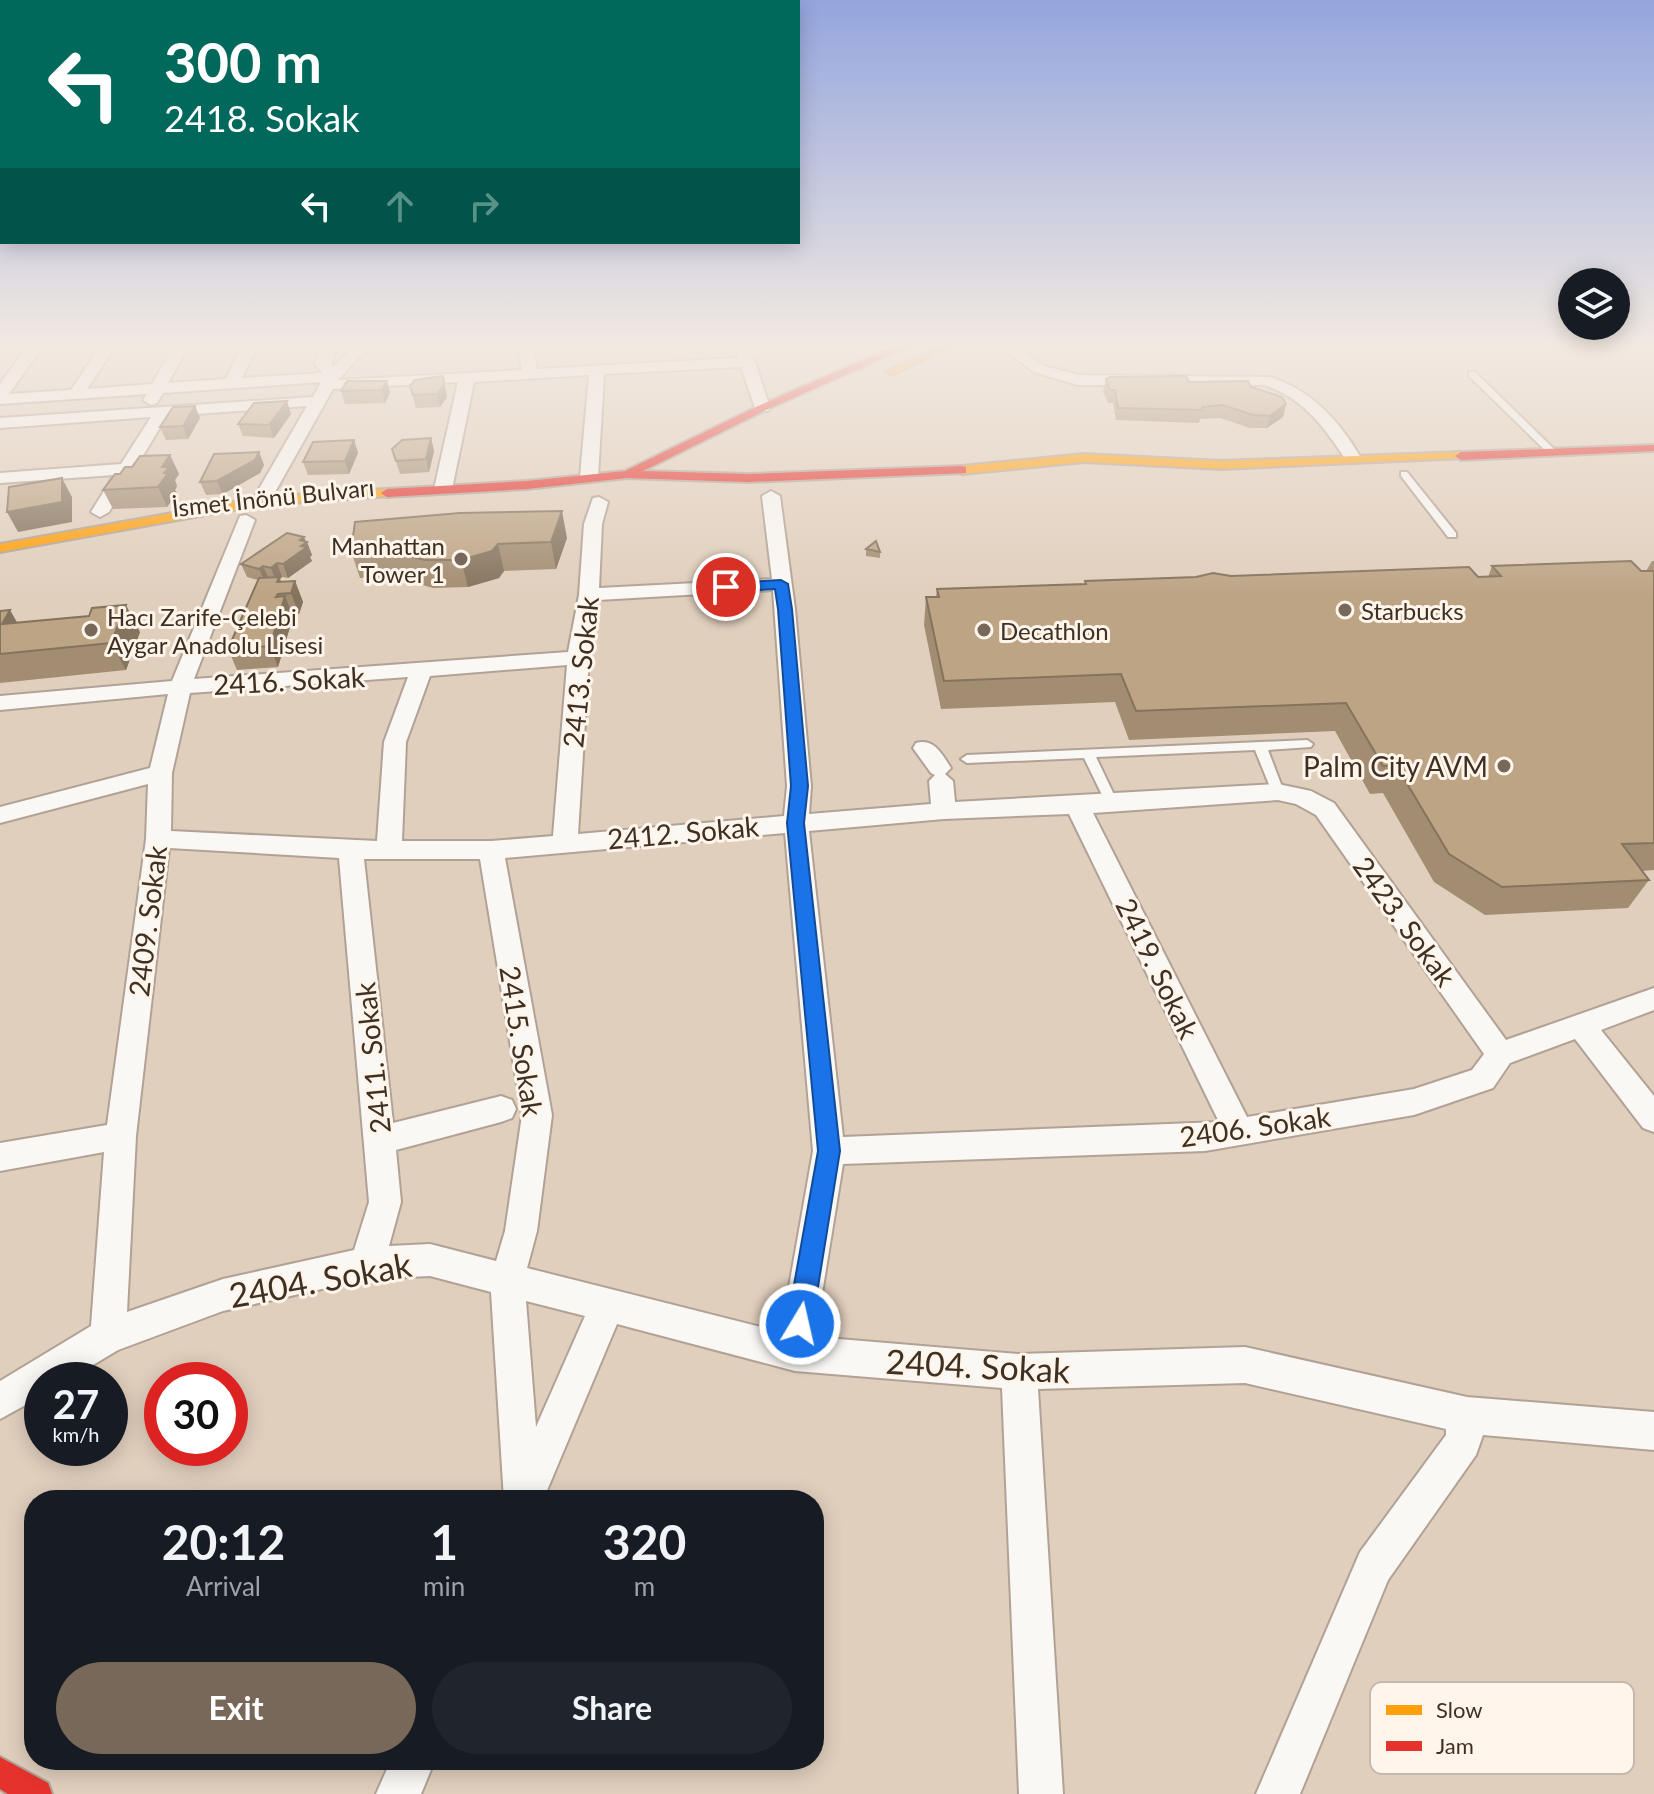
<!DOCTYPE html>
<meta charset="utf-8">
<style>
:root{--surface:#171b24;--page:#20242c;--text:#f1f3f6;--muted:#9ea1a6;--accent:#77685a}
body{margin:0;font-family:Lato,sans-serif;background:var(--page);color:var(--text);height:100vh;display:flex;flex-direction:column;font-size:30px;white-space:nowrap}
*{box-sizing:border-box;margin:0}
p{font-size:26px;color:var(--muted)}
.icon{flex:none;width:44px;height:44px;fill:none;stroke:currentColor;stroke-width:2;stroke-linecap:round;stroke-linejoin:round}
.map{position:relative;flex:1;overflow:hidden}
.details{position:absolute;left:24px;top:1490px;width:800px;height:280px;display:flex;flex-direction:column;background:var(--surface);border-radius:32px;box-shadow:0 4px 20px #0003}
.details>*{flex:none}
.banner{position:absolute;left:0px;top:0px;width:800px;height:244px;box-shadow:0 4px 20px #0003;background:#00695c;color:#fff;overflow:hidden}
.controls{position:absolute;left:1558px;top:268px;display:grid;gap:16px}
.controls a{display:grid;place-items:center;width:72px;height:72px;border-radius:50%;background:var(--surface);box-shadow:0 4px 20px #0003;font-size:40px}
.speed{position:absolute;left:24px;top:1362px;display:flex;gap:16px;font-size:40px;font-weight:700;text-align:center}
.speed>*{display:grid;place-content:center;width:104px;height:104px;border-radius:50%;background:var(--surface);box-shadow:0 4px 20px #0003;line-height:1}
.speed small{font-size:20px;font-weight:400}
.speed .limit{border:12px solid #d22;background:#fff;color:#111}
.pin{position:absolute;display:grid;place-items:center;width:68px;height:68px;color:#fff;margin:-34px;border:4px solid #fff;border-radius:50%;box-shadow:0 2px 8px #0007}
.me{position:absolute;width:88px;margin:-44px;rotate:9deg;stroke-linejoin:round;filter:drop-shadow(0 0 6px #0008)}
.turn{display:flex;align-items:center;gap:28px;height:168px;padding:0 32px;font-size:36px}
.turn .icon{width:104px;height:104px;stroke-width:2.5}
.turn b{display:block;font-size:56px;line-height:68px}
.lanes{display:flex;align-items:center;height:76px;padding:0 32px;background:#0003;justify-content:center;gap:40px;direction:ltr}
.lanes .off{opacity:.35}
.eta{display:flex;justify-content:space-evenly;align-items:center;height:136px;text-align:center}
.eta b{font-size:48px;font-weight:700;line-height:56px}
.button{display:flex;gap:16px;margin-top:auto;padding:16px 32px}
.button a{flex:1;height:92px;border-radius:48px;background:var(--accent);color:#fff;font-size:32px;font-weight:700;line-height:92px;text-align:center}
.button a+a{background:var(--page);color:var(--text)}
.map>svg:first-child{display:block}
</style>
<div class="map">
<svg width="1654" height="1794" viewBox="0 0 1654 1794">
<rect width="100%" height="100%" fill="#e1cfbd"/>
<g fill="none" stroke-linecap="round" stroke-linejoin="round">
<g stroke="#b1a295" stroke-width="4">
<g id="lane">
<polygon points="1469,372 1475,372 1555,450 1555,454 1549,454 1469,376"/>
<polygon points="1401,472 1407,472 1456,533 1456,537 1448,537 1401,476"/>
<polygon points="1307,740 1313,744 1311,747 1268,750 1284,792 1278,796 1272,792 1255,750 1096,757 1118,803 1112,807 1106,803 1084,758 967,763 961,759 967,755"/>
</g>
</g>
<g stroke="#b1a295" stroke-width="4">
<g id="street">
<polygon points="29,344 44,344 9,394 71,390 102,344 117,344 87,389 152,384 175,344 190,344 168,383 226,379 243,344 258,344 242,378 322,373 315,364 323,344 337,344 331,364 333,367 356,344 372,344 338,380 522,370 518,344 532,344 537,369 738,358 735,348 745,344 755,362 770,408 768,411 756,411 741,367 604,374 598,477 589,482 580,477 589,375 474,382 452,489 443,494 434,489 458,382 333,389 270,501 261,506 252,501 307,406 167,416 109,512 100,517 91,512 114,475 0,483 0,473 121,464 151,417 0,428 0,418 313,397 321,382 163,393 157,403 151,405 143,400 147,394 0,404 0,384"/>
<path d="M997,344H1014L1044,366L1079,375L1270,377C1312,390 1340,422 1361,458L1359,462H1347C1326,429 1303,397 1264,385H1078L1034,372Z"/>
<path d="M771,491L780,496L795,609L811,786L809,814L931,804L929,781L935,775L931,773L913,748L916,743C934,738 942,754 951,768L945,774L953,781L955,802L1278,784L1311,791L1334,803L1506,1040L1654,988V1010L1601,1030L1654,1096V1132L1643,1128L1575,1039L1510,1063L1493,1088L1414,1115L1205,1151L843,1164L815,1337L1019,1354L1245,1347L1467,1397L1654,1412V1450L1483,1435L1476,1455L1388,1580L1300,1794H1256L1360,1552L1446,1435V1429L1245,1383L1038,1389L1063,1794H1019L1002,1388L795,1371L617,1324L543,1500H504L491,1292L430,1276L367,1279L223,1311L118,1350L68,1380H42V1396L0,1419V1381L91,1326L104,1152L0,1171V1143L107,1125L146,839L148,784L0,823V807L150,768L168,694L0,710V696L172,681L240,516L246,515L255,520L194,679L568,652L579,595L584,524L593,498L599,497L608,502L602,524L599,588L772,579L762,496ZM773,590L787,786L784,816L578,834L589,658L598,600ZM567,665L553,836L491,841H402L406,742L430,676ZM408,677L384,742L377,841L171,831L172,773L190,693ZM1278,800L1296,804L1316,815L1484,1054L1472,1070L1414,1089L1247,1117L1093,813ZM1069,814L1219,1122L843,1137L809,831L944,819ZM785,833L813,1151L781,1332L527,1268L537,1231L552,1115L505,858ZM169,848L339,858L369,1202L354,1250L223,1279L127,1312L136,1136ZM364,859H480L522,1115L505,1231L496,1261L430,1244L389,1246L401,1202L396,1150L501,1122L512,1118L516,1109L512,1100L501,1096L393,1123ZM526,1301L585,1316L536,1427Z"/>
<polygon points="391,1760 435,1760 421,1794 376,1794"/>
</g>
</g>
<g stroke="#b1a295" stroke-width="4">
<g id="slow">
<polygon points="944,344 958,344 894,374 885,372"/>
<polygon points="1461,452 1465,454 1465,458 1221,469 1084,462 962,474 956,470 962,466 1084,454 1221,461"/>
<polygon points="387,489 393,493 391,496 261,505 0,552 0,544 261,497"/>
</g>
</g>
<g stroke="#b1a295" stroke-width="4">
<g id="jam">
<polygon points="900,344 915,344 766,410 643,471 748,474 962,466 966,467 966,473 748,482 627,478 527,489 387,497 381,493 387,489 527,481 625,471 758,406"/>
<polygon points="1654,445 1654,451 1461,460 1455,456 1461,452"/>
<polygon points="0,1757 48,1783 52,1794 8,1794 0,1789"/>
</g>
</g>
<use href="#lane" fill="#faf8f5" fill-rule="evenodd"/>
<use href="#street" fill="#faf8f5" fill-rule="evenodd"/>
<use href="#slow" fill="#ff9f0a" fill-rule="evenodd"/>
<use href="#jam" fill="#e5322d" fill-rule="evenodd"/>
</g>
<g fill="#a38d72">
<polygon points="1106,379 1189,382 1251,387 1286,404 1283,417 1267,428 1250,428 1220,418 1200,419 1199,423 1116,420 1113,403 1108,403 1103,392"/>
<polygon points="387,381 390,393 385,403 345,404 341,391"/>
<polygon points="410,386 447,397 440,407 416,408"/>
<polygon points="195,406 200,418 188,439 166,440 160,427"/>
<polygon points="291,414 274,438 243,436 238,424"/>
<polygon points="431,438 434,451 429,472 400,474 392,449"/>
<polygon points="354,440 358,453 349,474 308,475 303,462"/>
<polygon points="259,452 264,465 260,473 223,494 206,495 200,482"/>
<polygon points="170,455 179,474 175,480 177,486 175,490 177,493 167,507 113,509 103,490 120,474 132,467"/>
<polygon points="304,537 312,555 310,557 312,561 288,578 282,577 280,579 281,582 295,581 303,602 299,614 292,614 293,617 278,667 237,670 228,649 258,580 247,577 241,564"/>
<polygon points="567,538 556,569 504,571 499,578 468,587 433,588 412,582 409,576 360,578 351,551"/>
<polygon points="866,549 880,552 880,558 866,556"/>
<polygon points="1652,561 1654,561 1654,870 1642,871 1649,880 1628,908 1485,915 1434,882 1383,793 1370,794 1335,731 1129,740 1115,702 941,709 924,625 926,597 936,597 937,589 1085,584 1085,581 1231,576 1488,577 1492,566 1646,571"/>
<polygon points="0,611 17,623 140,632 126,670 0,683"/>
</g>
<g fill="#84735d">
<polygon points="443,376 447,397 440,407 437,394"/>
<polygon points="387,381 390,393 385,403 382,390"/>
<polygon points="287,401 291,414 274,438 269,425"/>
<polygon points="1286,404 1283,417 1267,428 1270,416"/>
<polygon points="195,406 200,418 188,439 183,426"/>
<polygon points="431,438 434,451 429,472 426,459"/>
<polygon points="354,440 358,453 349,474 345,461"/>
<polygon points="259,452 264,465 260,473 223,494 217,481"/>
<polygon points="170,455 179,474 175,480 177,486 175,490 177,493 167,507 158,487 162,467"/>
<polygon points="62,478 72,497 72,522 18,532 7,512"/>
<polygon points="562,511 567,538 556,569 551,542"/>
<polygon points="304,537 306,543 307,542 312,555 310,557 312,561 288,578 283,564 300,540"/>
<polygon points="498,544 504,571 499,578 468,587 461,560"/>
<polygon points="277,563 282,577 280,579 285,593 276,581 271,568"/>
<polygon points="263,566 269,579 265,582 259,569"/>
<polygon points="295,581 303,602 299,614 291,593"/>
<polygon points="278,594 282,606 285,596 293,617 278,667 270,646"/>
<polygon points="126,605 140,632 126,670 111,643"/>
<polygon points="10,610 26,638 2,624"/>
</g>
<g fill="#bda485" stroke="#84735d" stroke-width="2">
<polygon points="443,376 444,384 437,394 413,395 410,386 415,380"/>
<polygon points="1186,376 1189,382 1248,381 1251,387 1282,397 1286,404 1270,416 1253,415 1223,405 1202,407 1202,410 1118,408 1115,390 1110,390 1106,379 1110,377"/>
<polygon points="347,381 387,381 382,390 341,391"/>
<polygon points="287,401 269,425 238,424 254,403"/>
<polygon points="195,406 183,426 160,427 173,407"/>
<polygon points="431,438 426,459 396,461 392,449 402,440"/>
<polygon points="354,440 345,461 303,462 313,442"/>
<polygon points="259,452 255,460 217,481 200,482 214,454"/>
<polygon points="170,455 162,467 169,467 164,473 168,473 158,487 103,490 115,474 120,474 125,467 132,467 140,456"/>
<polygon points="62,478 62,502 7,512 9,487"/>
<polygon points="562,511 551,542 498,544 492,551 461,560 425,560 404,555 401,549 351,551 355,522 460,513"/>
<polygon points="287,533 304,537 300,540 307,542 301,546 307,547 283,564 277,563 271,568 263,566 259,569 241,564"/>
<polygon points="876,541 880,552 866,549"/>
<polygon points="1631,561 1641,571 1654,571 1654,843 1622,844 1649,880 1502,887 1449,854 1396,765 1383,766 1346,703 1136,711 1121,674 944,681 926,597 939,597 937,589 1086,584 1085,581 1196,577 1213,573 1231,576 1469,567 1478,577 1501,576 1492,566"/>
<polygon points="279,577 277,582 295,581 291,593 278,594 276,597 285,596 270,646 228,649 259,578"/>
<polygon points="126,605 111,643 0,654 0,611 10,610 2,624 89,616 92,608"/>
</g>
<linearGradient id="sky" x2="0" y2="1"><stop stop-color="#94a5de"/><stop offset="0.58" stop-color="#f2e9e1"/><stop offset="1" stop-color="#f2e9e1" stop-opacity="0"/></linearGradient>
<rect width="1654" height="596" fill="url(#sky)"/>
<polygon fill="#1a73e8" stroke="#114b97" stroke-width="2" points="781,580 788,584 792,609 808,786 804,823 840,1151 812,1324 808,1333 800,1336 791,1333 787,1324 818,1151 787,823 791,786 778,609 775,589 726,592 719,587 726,583"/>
<g fill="#77685a" stroke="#fff5eb" stroke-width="3">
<circle cx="461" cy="559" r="8"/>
<circle cx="1345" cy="610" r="8"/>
<circle cx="91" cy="630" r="8"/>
<circle cx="984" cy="630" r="8"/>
<circle cx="1504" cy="766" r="8"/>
</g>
<g text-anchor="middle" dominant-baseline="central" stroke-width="6" stroke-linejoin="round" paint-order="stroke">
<g font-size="24" fill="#3e3124" stroke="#fff5eb">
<text transform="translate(273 497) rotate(-6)">İsmet İnönü Bulvarı</text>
</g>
<g font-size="24" fill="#3e3124" stroke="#fff5eb" text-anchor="start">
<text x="445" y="545" text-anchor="end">Manhattan<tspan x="445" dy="28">Tower 1</tspan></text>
<text x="1361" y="610">Starbucks</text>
<text x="107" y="616">Hacı Zarife-Çelebi<tspan x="107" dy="28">Aygar Anadolu Lisesi</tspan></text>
<text x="1000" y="630">Decathlon</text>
</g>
<g font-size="28" fill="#3e3124" stroke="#fff5eb">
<text transform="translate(580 672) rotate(-84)">2413. Sokak</text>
<text transform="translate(289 680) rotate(-3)">2416. Sokak</text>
<text transform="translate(683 832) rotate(-5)">2412. Sokak</text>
<text transform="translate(147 921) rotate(-83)">2409. Sokak</text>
<text transform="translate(1405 921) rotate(54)">2423. Sokak</text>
<text transform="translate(1158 968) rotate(64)">2419. Sokak</text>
<text transform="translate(522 1041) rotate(81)">2415. Sokak</text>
<text transform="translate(372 1058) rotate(-96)">2411. Sokak</text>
<text transform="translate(1255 1126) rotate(-8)">2406. Sokak</text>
</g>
<g font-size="28" fill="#3e3124" stroke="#fff5eb" text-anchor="end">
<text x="1488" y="766">Palm City AVM</text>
</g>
<g font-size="34" fill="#3e3124" stroke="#fff5eb">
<text transform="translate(320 1279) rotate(-10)">2404. Sokak</text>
<text transform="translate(978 1365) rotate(3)">2404. Sokak</text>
</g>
</g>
<rect x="1370" y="1682" width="264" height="92" rx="12" fill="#fff5eb" stroke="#c5baaf" stroke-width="2"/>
<rect x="1386" y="1705" width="36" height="10" fill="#ff9f0a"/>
<rect x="1386" y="1741" width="36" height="10" fill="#e5322d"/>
<g font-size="22" fill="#3e3124">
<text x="1436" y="1718">Slow</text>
<text x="1436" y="1754">Jam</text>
</g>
</svg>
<div class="controls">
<a><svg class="icon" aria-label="layers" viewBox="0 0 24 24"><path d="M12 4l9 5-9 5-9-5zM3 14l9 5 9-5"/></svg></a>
</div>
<div class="speed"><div>27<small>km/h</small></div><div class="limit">30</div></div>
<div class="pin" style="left:726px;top:587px;background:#d93025"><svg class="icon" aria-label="arrive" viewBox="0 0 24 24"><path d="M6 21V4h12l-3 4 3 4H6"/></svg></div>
<svg class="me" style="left:800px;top:1324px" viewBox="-20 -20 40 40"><circle r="17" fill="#1a73e8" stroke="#fff" stroke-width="3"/><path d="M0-11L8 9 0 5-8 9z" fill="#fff"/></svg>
<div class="banner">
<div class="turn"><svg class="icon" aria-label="left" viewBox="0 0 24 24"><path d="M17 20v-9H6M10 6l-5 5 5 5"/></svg><div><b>300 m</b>2418. Sokak</div></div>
<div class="lanes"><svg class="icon" aria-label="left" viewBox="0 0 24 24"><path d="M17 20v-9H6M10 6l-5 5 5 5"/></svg><svg class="icon off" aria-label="ahead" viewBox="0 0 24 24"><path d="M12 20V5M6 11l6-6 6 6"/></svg><svg class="icon off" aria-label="right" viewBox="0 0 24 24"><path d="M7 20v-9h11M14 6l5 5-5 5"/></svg></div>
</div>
<section class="details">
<div class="eta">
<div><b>20:12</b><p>Arrival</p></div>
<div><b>1</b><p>min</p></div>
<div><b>320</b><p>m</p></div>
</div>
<div class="button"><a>Exit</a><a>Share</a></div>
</section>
</div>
